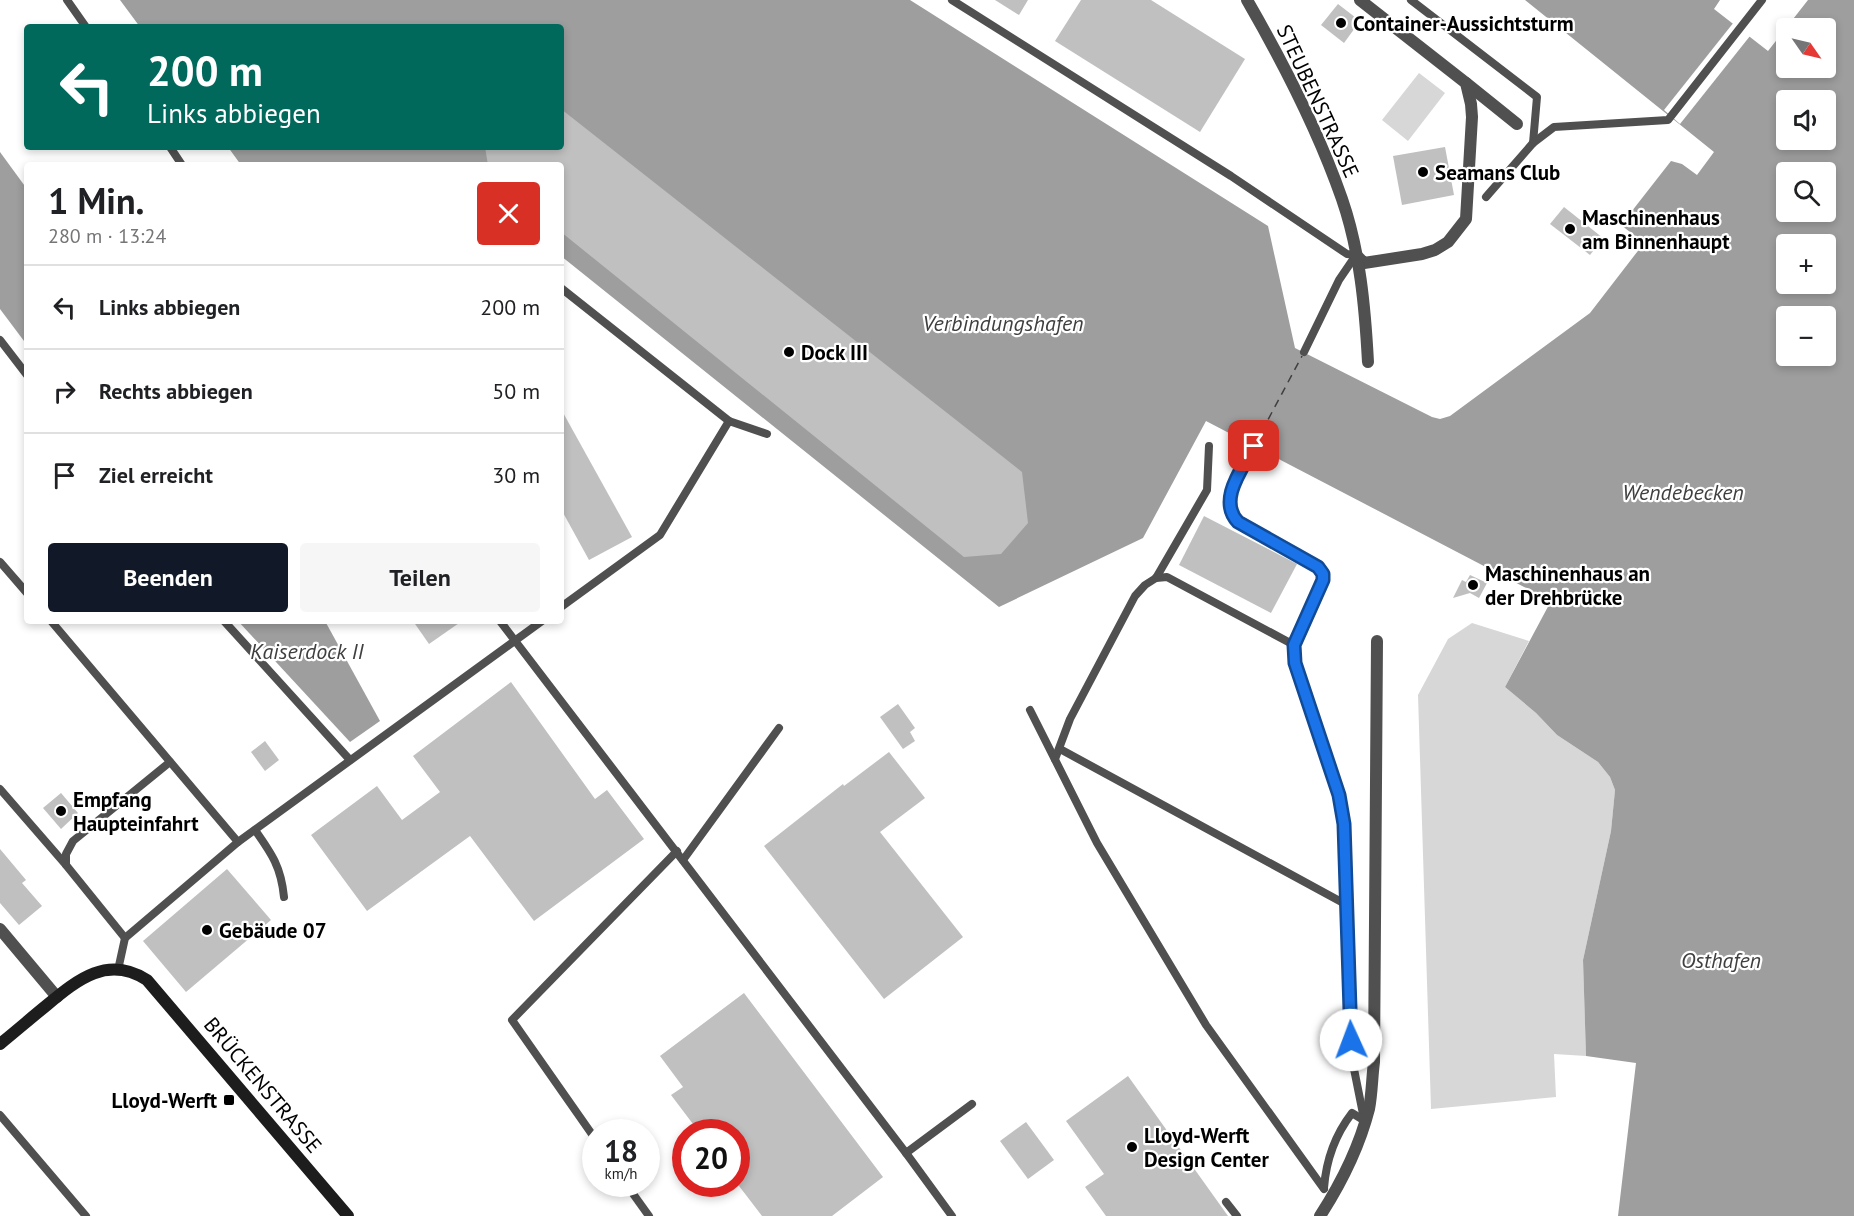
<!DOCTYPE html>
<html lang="de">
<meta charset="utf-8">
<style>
:root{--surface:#fff;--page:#f6f6f6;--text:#202124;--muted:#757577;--line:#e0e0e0;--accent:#111827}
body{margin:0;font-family:"PT Sans",sans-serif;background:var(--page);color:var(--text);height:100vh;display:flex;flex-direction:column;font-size:22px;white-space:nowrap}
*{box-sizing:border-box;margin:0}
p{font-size:20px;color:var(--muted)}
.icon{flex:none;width:33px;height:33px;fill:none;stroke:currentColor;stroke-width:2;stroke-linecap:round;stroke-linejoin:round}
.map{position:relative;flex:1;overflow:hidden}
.panel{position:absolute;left:24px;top:162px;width:540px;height:462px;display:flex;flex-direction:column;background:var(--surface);border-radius:6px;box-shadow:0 3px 9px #0003}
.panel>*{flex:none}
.guide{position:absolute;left:24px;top:24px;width:540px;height:126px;border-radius:6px;box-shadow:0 3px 9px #0003;background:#00695c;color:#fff;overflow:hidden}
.needle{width:39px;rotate:124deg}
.buttons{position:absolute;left:1776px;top:18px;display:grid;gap:12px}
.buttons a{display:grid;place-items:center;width:60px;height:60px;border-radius:6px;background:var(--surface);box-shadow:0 3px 9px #0003;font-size:30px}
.speed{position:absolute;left:582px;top:1119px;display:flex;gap:12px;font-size:30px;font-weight:700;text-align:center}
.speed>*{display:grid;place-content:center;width:78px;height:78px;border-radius:50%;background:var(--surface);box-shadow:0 3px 9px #0003;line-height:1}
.speed small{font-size:15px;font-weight:400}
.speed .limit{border:9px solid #d22;background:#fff;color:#111}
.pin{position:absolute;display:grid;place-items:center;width:51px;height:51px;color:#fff;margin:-26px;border-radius:12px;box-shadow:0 3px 9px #0006}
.me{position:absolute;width:66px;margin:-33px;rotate:358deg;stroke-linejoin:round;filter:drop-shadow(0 0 4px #0008)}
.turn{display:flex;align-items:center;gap:21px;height:126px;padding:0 24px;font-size:27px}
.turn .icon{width:78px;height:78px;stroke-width:2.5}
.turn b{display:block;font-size:42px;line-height:51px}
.round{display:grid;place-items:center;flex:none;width:63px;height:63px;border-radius:6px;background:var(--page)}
.headline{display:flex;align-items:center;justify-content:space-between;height:102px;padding:0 24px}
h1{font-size:36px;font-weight:700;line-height:45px}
.button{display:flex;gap:12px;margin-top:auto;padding:12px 24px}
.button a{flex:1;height:69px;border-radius:6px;background:var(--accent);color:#fff;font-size:24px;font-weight:700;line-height:69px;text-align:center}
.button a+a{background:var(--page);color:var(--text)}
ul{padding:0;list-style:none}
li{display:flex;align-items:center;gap:18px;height:84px;padding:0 24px;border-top:2px solid var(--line)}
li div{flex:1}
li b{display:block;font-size:22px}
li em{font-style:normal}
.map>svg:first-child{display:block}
</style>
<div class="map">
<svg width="1854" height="1216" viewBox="0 0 1854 1216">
<rect width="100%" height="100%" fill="#fff"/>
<g fill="#d7d7d7">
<polygon points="1419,73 1445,93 1408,141 1382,120"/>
<polygon points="1472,623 1529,641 1505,687 1536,713 1557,735 1598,762 1610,777 1615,790 1611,831 1583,960 1586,1056 1554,1054 1556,1097 1431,1109 1418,695 1448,639"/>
</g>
<g fill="#9e9e9e" fill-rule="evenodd">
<path d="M120,0H910L1268,226L1295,348L1432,417L1440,419L1450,416L1590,313L1644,243L1621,225L1671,161L1682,164L1697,175L1714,152L1525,0H1720L1714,9L1768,51L1808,0H1854V1216H1618L1636,1063L1586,1056L1583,960L1611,831L1615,790L1610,777L1598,762L1557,735L1536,713L1505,687L1551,601L1206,421L1143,538L999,607L561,256V165H241L228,147H561V27H140ZM1786,28H1826V68H1786ZM1786,100H1826V140H1786ZM1786,172H1826V212H1786ZM1786,244H1826V284H1786ZM1786,316H1826V356H1786Z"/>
<polygon points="0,152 27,189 27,345 0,309"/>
<polygon points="238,621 325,621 380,721 350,742"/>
</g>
<polygon fill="#fff" points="1734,22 1750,36 1680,124 1664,110"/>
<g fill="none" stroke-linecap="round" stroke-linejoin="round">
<polyline stroke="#3f3f3f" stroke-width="1.5" stroke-dasharray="8 6" stroke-linecap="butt" points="1255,444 1302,356"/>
</g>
<g fill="#c0c0c0">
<polygon points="995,0 1028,0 1019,15"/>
<polygon points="1081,0 1151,0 1245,59 1200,132 1055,41"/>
<polygon points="1338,4 1360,21 1344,43 1321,25"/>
<polygon points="561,109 1022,472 1028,523 1001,554 964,557 561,232 561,165 488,165 485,147 561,147"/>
<polygon points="1445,147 1454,195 1402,205 1393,156"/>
<polygon points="1564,207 1603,238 1590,255 1550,224"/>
<polygon points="561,409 632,537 589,560 561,509"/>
<polygon points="1204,516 1297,564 1271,613 1179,565"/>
<polygon points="1470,575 1487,583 1479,598 1470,593 1453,598 1462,580 1466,582"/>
<polygon points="413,621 462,621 429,644"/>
<polygon points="511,682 595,799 607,790 644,839 534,921 470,836 367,911 311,835 377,786 402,820 440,792 413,756"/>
<polygon points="898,704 915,728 910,732 915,741 903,749 880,717"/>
<polygon points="265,741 279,760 265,771 251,752"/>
<polygon points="889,752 925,798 880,832 963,937 884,999 764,846 843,784 844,786"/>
<polygon points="61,793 78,813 61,829 43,808"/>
<polygon points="0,849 26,880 22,883 42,906 19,925 0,903"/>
<polygon points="227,869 271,920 186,992 143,941"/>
<polygon points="744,993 883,1177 832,1216 762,1216 736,1182 736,1132 699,1132 671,1095 683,1087 660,1056"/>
<polygon points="1128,1076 1228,1216 1106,1216 1085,1187 1104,1174 1066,1121"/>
<polygon points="1026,1122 1054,1160 1028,1179 1000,1141"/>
</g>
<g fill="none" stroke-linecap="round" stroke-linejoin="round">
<g stroke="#505050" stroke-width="8">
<polyline points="67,0 86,27"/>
<polyline points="952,0 1231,176 1347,254 1356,255"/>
<polyline points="1411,0 1537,97 1533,143"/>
<polyline points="170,147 182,165"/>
<polyline points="1486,197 1533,143 1554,127 1668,120 1762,0"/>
<polyline points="561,288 729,421"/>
<polyline points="0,340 27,375"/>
<polyline points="1304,352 1339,280 1356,255"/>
<path d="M1254,446C1243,468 1217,500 1238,522L1319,567L1323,574V580L1294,645L1295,663L1326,752L1339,795L1343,824L1352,1059L1364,1119"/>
<polyline points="0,562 27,593"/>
<polyline points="1156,578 1167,577 1294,645"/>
<polyline points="561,607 660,535 729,421 767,434"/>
<polyline points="51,621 238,842"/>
<polyline points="224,621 350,760"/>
<polyline points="500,621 906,1153 952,1216"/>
<polyline points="1030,710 1097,843 1206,1025 1324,1189"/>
<polyline points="1060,749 1347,905"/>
<polyline points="1055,759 1070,719 1135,596 1145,585 1156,578 1207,490 1209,446"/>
<polyline points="0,789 66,865"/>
<path d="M255,830C272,854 281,867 284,897"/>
<polyline points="683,860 779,728"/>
<polyline points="125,938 66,865 66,854 73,841 170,762"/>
<polyline points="118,970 125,938 238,842 542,621"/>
<polyline points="0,1115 86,1216"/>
<polyline points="596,1140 512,1020 677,851"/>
<polyline points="906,1153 972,1104"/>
<polyline points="626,1184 649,1216"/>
<path d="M1324,1188C1326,1161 1335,1135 1352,1113L1365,1121"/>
<polyline points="1226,1202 1237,1216"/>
</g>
<g stroke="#505050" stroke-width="12">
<polyline points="1466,83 1517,124"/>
<polyline points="1356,255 1364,263 1422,254 1435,250 1448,242 1466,219 1472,117 1471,104 1466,83 1360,0"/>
<polyline points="0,929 57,997"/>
</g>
<g stroke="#505050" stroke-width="12">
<path d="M1247,0C1284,64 1318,130 1342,199C1360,251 1365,307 1368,362"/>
<path d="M1320,1216C1342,1182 1359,1148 1369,1109C1372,1094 1372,1077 1374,1062L1377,641"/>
</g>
<path stroke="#1d1d1d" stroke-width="12" d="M0,1044C16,1031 31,1018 47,1005C78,979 108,955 147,980L348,1216"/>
</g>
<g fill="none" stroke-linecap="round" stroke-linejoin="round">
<g stroke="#114b97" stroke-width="15">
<path id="route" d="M1254,446C1243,468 1217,500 1238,522L1318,567L1323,574V580L1294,645L1295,663L1339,795L1344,824L1351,1040"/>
</g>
<use href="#route" stroke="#1a73e8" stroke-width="10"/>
</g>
<g fill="#000" stroke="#fff" stroke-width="2">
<circle cx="1341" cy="23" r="6"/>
<circle cx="1423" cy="172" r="6"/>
<circle cx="1570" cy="229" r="6"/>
<circle cx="789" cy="352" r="6"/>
<circle cx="1473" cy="585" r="6"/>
<circle cx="61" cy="811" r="6"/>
<circle cx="207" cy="930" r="6"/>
<rect x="223" y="1094" width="12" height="12" rx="3"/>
<circle cx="1132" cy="1147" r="6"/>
</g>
<g text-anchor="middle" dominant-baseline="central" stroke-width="4.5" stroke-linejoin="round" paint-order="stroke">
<g font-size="21" font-weight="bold" fill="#000" stroke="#fff" text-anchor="start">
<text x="1353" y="23">Container-Aussichtsturm</text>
<text x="1435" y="172">Seamans Club</text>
<text x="1582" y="217">Maschinenhaus<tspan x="1582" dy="24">am Binnenhaupt</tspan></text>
<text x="801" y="352">Dock III</text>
<text x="1485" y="573">Maschinenhaus an<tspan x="1485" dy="24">der Drehbrücke</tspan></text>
<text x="73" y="799">Empfang<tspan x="73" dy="24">Haupteinfahrt</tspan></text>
<text x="219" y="930">Gebäude 07</text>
<text x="217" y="1100" text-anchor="end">Lloyd-Werft</text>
<text x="1144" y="1135">Lloyd-Werft<tspan x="1144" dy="24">Design Center</tspan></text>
</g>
<g font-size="21" fill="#000" stroke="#fff">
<text transform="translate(1318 101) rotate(65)">STEUBENSTRASSE</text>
<text transform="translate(263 1085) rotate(50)">BRÜCKENSTRASSE</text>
</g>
<g font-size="22" font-style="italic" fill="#3f3f3f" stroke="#fff">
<text x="1003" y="323">Verbindungshafen</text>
<text x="1683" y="492">Wendebecken</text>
<text x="307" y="651">Kaiserdock II</text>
<text x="1721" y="960">Osthafen</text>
</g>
</g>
</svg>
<div class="buttons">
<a><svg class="needle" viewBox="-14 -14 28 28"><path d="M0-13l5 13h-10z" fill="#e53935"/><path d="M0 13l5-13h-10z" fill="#757577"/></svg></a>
<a><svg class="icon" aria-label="sound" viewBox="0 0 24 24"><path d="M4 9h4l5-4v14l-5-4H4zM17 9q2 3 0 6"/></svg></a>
<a><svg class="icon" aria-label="search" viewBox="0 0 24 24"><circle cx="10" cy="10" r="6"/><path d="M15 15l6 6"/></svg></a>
<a>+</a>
<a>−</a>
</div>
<div class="speed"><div>18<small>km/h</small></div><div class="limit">20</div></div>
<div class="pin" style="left:1254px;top:446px;background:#d93025"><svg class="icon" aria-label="arrive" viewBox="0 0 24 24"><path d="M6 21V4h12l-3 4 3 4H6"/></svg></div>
<svg class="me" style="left:1351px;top:1040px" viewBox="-20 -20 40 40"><circle r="19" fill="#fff"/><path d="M0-13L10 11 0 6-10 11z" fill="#1a73e8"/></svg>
<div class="guide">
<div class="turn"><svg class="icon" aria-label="left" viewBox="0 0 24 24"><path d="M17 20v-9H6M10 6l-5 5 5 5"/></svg><div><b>200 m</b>Links abbiegen</div></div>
</div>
<section class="panel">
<div class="headline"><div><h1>1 Min.</h1><p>280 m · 13:24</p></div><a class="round" style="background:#d93025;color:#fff"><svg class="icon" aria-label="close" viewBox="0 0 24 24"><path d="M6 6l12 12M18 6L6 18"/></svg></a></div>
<ul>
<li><svg class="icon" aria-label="left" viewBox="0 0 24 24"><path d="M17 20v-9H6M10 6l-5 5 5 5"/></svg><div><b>Links abbiegen</b></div><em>200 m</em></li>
<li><svg class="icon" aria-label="right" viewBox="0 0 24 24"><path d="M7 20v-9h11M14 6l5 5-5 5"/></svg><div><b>Rechts abbiegen</b></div><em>50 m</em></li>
<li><svg class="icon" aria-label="arrive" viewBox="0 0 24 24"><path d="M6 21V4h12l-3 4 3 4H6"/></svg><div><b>Ziel erreicht</b></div><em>30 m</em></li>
</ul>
<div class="button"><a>Beenden</a><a>Teilen</a></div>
</section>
</div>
